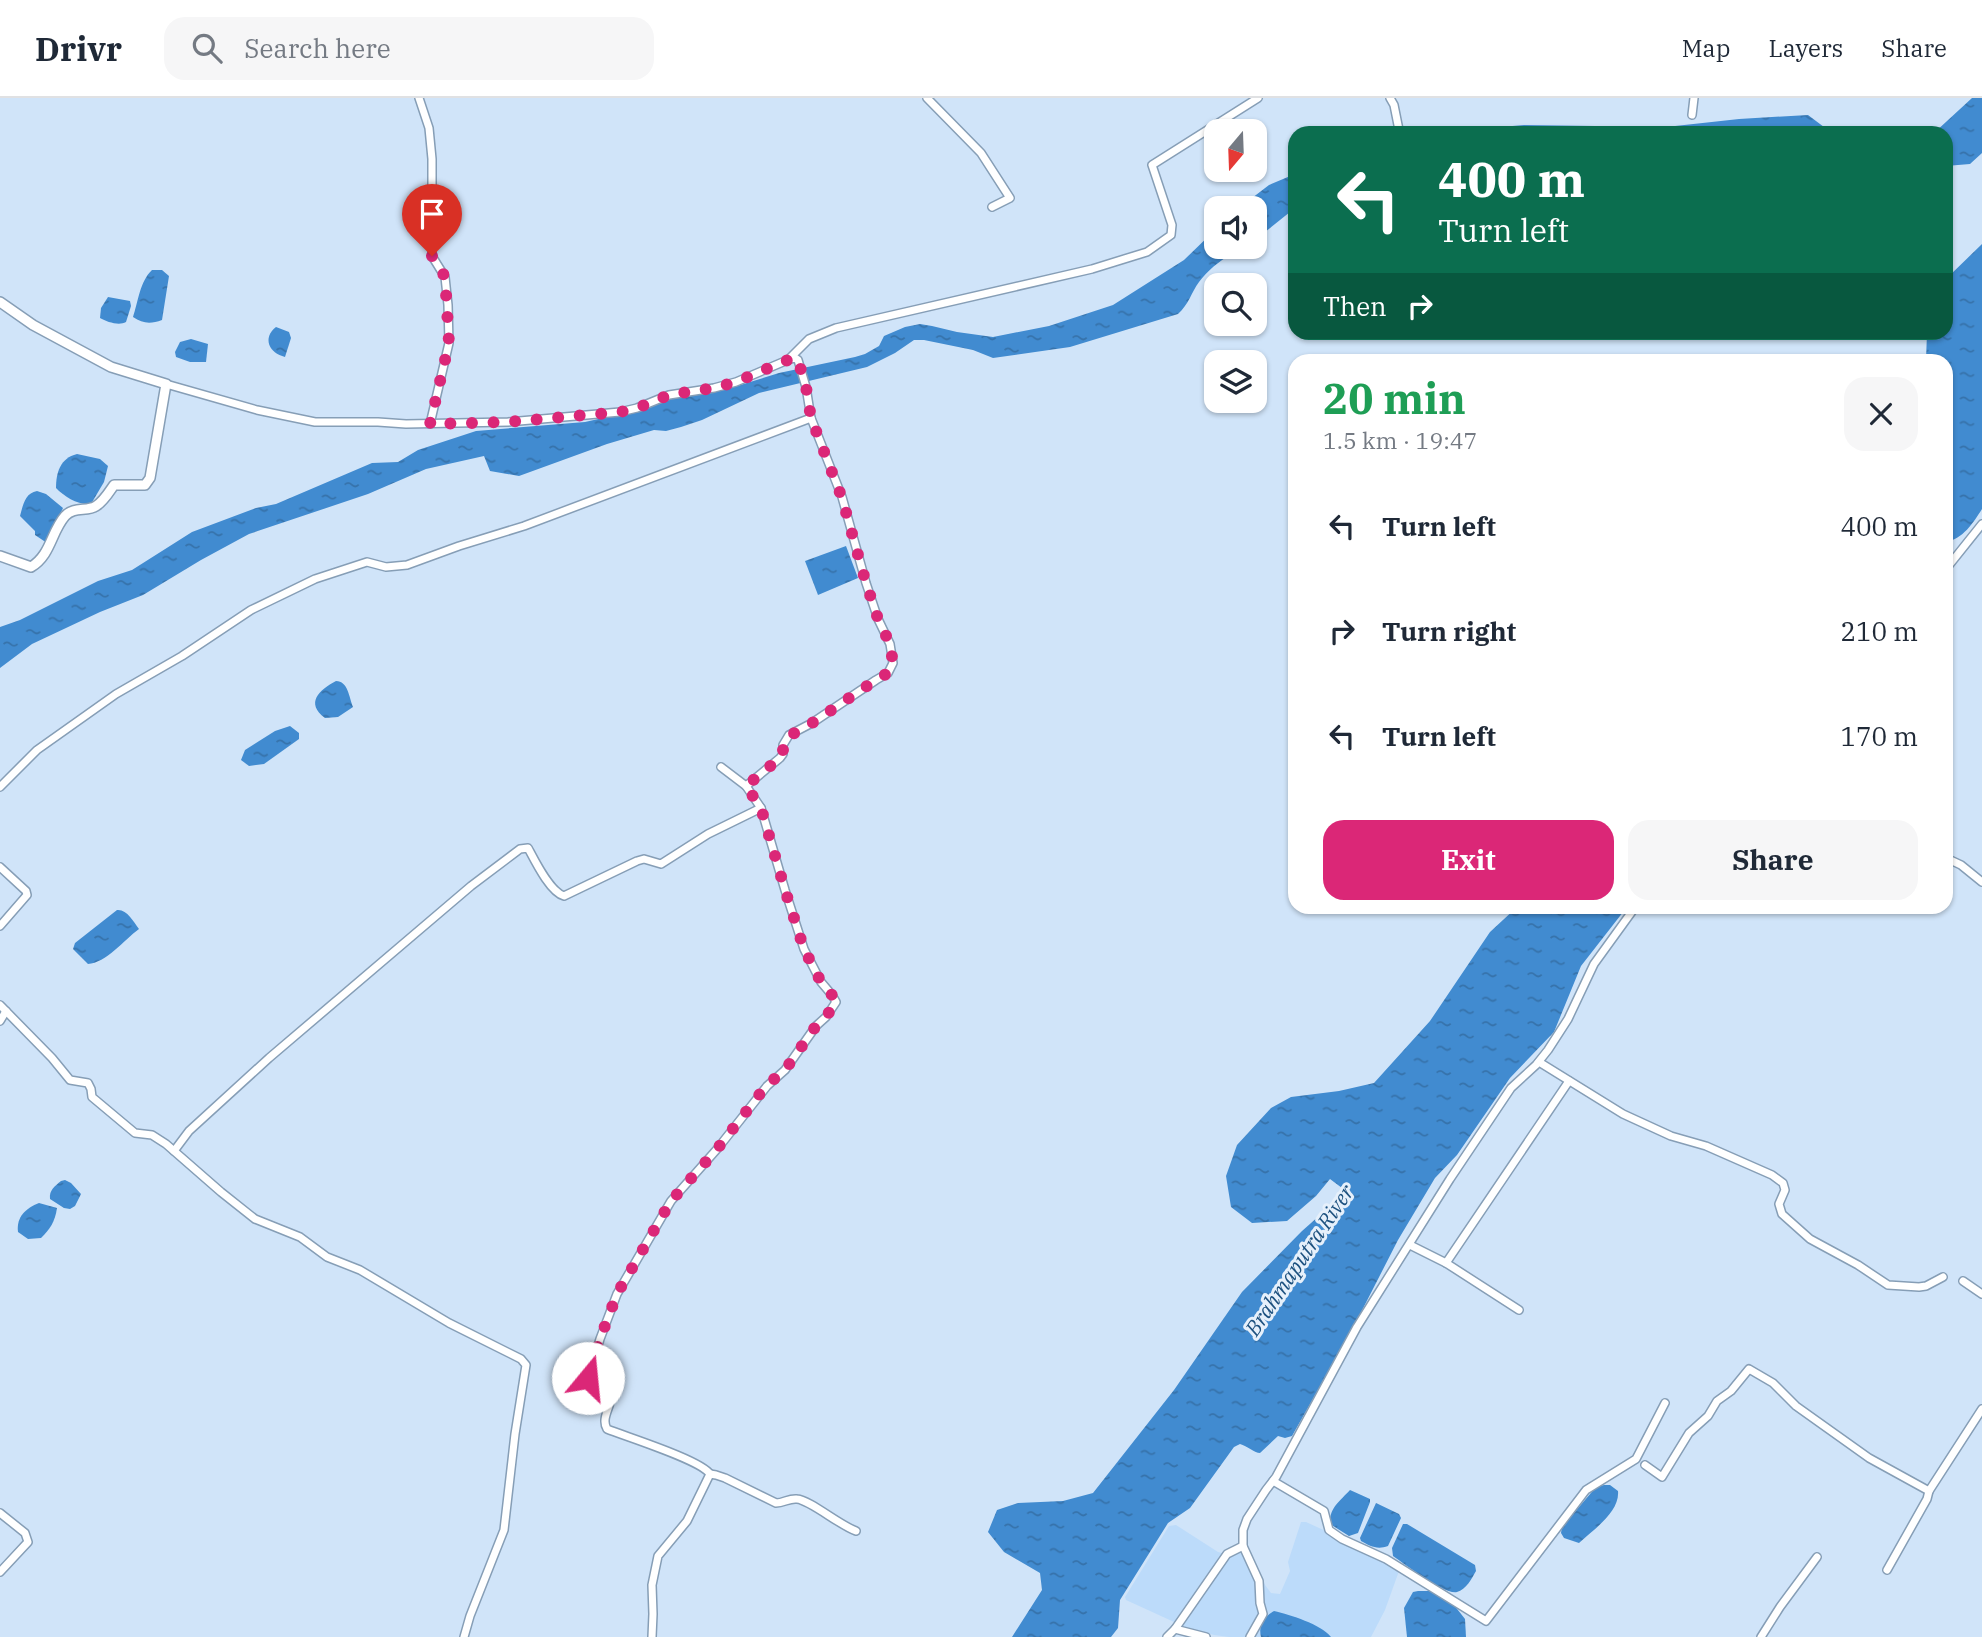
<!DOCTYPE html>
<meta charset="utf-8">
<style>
:root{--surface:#fff;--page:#f6f6f7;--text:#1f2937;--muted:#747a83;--line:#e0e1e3;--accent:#db2777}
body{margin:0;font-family:"IBM Plex Serif",serif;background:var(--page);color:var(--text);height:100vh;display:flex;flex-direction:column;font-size:26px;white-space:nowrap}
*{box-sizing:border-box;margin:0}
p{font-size:23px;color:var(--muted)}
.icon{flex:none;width:38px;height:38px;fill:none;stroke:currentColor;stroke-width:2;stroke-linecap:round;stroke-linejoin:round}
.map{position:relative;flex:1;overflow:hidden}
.drawer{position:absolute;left:1288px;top:256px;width:665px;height:560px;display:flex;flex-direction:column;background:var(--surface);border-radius:21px;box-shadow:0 2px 5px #0004}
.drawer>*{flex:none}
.banner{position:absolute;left:1288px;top:28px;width:665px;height:214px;border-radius:21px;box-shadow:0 2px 5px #0004;background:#0b6e4f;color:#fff;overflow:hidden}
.needle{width:46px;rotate:199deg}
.tools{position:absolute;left:1204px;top:21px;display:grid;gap:14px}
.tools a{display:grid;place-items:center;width:63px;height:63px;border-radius:14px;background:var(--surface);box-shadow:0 2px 5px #0004;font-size:35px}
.pin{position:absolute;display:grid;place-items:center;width:60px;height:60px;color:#fff;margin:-72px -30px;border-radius:50% 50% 50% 0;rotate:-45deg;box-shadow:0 0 7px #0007}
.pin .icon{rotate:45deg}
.me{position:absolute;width:77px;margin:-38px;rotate:17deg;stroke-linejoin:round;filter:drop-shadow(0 0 5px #0008)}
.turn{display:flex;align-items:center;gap:24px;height:147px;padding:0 35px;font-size:32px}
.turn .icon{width:91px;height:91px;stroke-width:2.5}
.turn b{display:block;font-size:49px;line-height:60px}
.then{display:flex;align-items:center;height:66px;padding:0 35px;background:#0003;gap:14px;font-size:26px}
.round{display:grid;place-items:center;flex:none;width:74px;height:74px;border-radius:21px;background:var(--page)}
.overview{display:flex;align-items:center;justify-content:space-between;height:119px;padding:0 35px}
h1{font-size:42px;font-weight:700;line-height:52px;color:#1e9e55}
.action{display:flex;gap:14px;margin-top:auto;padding:14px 35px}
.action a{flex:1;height:80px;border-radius:21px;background:var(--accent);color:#fff;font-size:28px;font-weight:700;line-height:80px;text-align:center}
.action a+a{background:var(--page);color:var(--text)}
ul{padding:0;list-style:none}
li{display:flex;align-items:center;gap:21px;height:105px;padding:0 35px}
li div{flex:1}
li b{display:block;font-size:26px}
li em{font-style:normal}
header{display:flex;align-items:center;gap:42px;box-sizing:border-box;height:98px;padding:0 35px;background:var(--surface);border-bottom:2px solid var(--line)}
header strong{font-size:33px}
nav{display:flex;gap:38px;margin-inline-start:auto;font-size:24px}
.search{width:490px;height:63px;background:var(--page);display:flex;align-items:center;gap:18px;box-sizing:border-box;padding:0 24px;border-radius:21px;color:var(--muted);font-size:26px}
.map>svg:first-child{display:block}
</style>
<header>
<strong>Drivr</strong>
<div class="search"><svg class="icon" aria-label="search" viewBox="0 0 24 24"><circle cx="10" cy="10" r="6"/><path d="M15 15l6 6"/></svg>Search here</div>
<nav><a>Map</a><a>Layers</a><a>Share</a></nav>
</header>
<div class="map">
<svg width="1982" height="1539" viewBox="0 0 1982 1539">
<defs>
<pattern id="water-ripples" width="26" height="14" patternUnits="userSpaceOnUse" patternTransform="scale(1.75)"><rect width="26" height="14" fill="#418bd0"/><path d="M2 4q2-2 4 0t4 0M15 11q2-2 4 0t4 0" fill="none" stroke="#3672aa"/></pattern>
</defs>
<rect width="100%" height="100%" fill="#d0e4f9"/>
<polygon fill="#bcdbfa" points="1301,1424 1306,1424 1352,1445 1394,1466 1399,1473 1385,1512 1371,1539 1229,1539 1214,1537 1185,1529 1126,1502 1125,1499 1169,1428 1176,1427 1218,1454 1222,1455 1229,1449 1236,1448 1251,1455 1265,1487 1271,1495 1280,1496 1290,1473 1288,1464"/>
<g fill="url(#water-ripples)">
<polygon points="1972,0 1982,0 1982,55 1970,66 1946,68 1946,35 1934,35"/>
<polygon points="1808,17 1832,35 1432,35 1524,27 1666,29 1739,21"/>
<polygon points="1295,76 1295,110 1255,142 1255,110 1239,110 1269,87"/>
<path d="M1216,131V149H1243C1228,157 1210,169 1199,184C1191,195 1189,206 1178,216L1070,249L993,260L973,252L924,242H914L895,255L867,269L759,295L702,322L681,329L666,333L654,332L607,346L519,378L490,373L484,358L426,371L368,396L249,436L201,462L143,497L100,514L32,546L0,570V529L20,522L98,483L132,472L192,434L256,410L276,406L372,365L398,364L418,352L476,333L585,324L643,311L668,300L724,292L779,275L855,259L865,256L879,248L884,238L905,229L920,226L932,228L957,234L993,239L1049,228L1113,207L1184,162Z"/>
<path d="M1982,146V411C1973,425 1963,441 1946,444V262H1926L1927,235L1946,234V181Z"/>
<path d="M152,172H162L169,178L162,222C151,226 143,226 133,219C138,204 140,183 152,172Z"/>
<path d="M108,199L130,203L131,208L126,224C119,228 107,224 100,220L101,210Z"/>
<path d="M276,229L289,234L291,240L285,259C269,255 262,240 276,229Z"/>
<polygon points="191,241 208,246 206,264 190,264 176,259 175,254 180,244"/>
<path d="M77,356L100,361L108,368L104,384L91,406C77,407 65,399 56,390C56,375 60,360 77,356Z"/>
<path d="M37,393L46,396L63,410L47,445L35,437V433L20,418C23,407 25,395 37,393Z"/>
<polygon points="846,448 858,480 818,497 805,463"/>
<path d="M336,583C348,583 349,599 353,609L338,619L325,620C305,605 319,592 336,583Z"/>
<polygon points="290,628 299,635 299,641 264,666 249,668 241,662 245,652 275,633"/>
<path d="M1517,809H1627L1581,868L1554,934L1510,980L1457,1057L1435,1080L1398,1142L1353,1230L1292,1338L1285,1340L1278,1338L1260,1355C1255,1355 1247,1348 1240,1346L1234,1349L1190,1410L1168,1425L1120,1502L1118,1530L1111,1539H1012L1042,1492L1040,1475L1004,1454L988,1434L997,1412L1018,1405L1063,1403L1093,1395L1174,1292L1242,1194L1302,1133L1328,1110L1342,1090L1330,1081L1316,1098L1287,1123L1252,1125L1231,1109L1226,1078L1237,1047L1271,1010L1291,999L1339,993L1374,985L1430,923L1490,834Z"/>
<path d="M117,812C127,811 133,823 139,831C124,842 106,865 88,866L73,851L75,845Z"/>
<path d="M65,1082L71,1085L81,1096L75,1108L70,1111L64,1110L50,1101C49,1092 55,1088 61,1083Z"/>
<path d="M39,1105L57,1110C55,1124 50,1131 41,1140L28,1141L18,1134C16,1119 26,1110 39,1105Z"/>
<path d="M1604,1387H1610L1618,1393C1620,1414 1593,1432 1579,1445L1564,1440L1561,1435L1562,1429L1596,1389Z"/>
<path d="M1350,1392L1370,1401V1404L1358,1435L1349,1438L1330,1426C1329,1410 1340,1403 1350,1392Z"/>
<path d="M1376,1405L1399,1416L1401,1420L1388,1448C1377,1452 1370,1448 1361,1443L1360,1440Z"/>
<path d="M1403,1426H1407L1475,1467L1476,1473C1472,1480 1466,1492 1457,1494C1444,1497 1405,1466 1393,1458L1392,1450Z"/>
<polygon points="1418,1493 1433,1493 1454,1507 1465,1521 1466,1539 1407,1539 1404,1510 1413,1494"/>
<path d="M1274,1513C1291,1517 1320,1526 1331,1539H1261C1258,1527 1264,1519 1274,1513Z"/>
</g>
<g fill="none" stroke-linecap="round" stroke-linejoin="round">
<g stroke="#869eb6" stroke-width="10">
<g id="minor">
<polyline points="419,0 429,30 432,61 432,158 445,179 448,207 449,245 430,326"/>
<polyline points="927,0 981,55 1010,100 992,109"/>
<polyline points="1390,0 1394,7 1399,32"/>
<polyline points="1692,17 1694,0"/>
<polyline points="790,260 809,241 836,230 1092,171 1147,154 1171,137 1172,127 1152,67 1258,0"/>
<path d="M166,286L257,312L315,324H378L406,326L508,324L620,314L637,310L669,297L714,290L736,284L790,261L795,260L798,262L806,289L811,320L842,399L866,485L878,521L890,546L893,565L888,575L876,582L812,625L789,637L783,647V656L780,660L746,688L761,710L785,792L804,851L821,884L832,897L836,904L826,919L816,928L785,972L767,988L718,1050L671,1103L617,1196L600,1241L588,1280L589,1288L607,1294L611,1300C610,1310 601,1321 607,1331C627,1339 701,1362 710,1376L687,1423L658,1458L652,1487L653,1516L652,1539"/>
<polyline points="1946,471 1982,426"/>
<polyline points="721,669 746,688"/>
<polyline points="0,689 37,652 116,596 182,558 251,512 315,481 367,464 386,469 407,467 459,448 524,428 811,320"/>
<polyline points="1946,760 1961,767 1982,784"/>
<polyline points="0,769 26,793 27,797 0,828"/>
<polyline points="0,907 52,960 70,982 88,985 91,991 92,999 135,1035 152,1037 166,1046 221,1094 255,1121 300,1139 327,1159 360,1172 449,1225 521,1261 526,1267 515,1336 504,1432 470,1518 464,1539"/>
<polyline points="0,923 6,913"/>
<polyline points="1539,964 1623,1016 1671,1038 1706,1048 1772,1077 1783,1085 1785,1092 1779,1106 1782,1116 1810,1141 1858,1167 1888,1187 1919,1189 1926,1188 1943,1179"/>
<path d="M174,1053L189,1033L269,960L471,788L520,751L528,750C535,763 550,794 564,798L637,763L644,761L661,766L708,736L761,710"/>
<polyline points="1410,1147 1446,1165 1519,1212"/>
<polyline points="1446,1165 1569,983"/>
<polyline points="1963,1183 1982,1196"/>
<polyline points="1645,1367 1662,1379 1689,1335 1708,1318 1717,1303 1731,1293 1749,1271 1773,1285 1796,1308 1869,1360 1929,1393"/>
<path d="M710,1376L716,1377L725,1380L776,1405C784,1405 789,1400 797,1401C810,1402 839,1427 856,1433"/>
<polyline points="1273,1383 1324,1413 1329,1432 1342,1441 1386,1461 1486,1523 1586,1392 1636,1361 1665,1305"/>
<polyline points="0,1415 25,1435 28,1444 0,1474"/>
<polyline points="1887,1472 1927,1401 1929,1393 1982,1311"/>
<polyline points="1175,1531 1227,1456 1243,1448"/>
<polyline points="1167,1539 1175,1531 1206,1539"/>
<polyline points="1250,1539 1263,1516 1260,1505 1259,1483 1243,1448 1243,1432 1247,1421 1266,1392 1276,1379 1357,1229 1450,1081 1511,990 1536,967 1548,952 1568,921 1594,866 1636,808"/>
<polyline points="1761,1539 1780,1509 1817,1459"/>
</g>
</g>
<g stroke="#869eb6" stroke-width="12">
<path id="tertiary" d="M0,204L33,227L111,269L166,286L150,380L145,387H114C109,394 104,403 96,408C87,414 74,408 65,418C51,434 51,457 31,469L0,458"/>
</g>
<use href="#minor" stroke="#fff" stroke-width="7"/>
<use href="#tertiary" stroke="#fff" stroke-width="9"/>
</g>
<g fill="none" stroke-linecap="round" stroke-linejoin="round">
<polyline stroke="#db2777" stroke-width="12" stroke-dasharray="0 21.6" points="432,158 445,179 449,245 430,326 508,324 620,314 637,310 669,297 714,290 736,284 790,261 795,260 798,262 806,289 811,320 842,400 866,485 878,521 890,546 893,565 888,575 876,582 812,625 789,638 783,647 783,656 780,660 746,688 761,710 785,792 804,851 821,884 832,897 836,904 826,919 816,928 785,972 766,988 718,1050 671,1103 617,1196 600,1241 588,1280"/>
</g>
<g text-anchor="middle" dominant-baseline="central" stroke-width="6" stroke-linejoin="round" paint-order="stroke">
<g font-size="21" font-style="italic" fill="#1d517f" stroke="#e6f0fb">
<text transform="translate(1299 1162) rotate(-56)">Brahmaputra River</text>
</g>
</g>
</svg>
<div class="tools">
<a><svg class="needle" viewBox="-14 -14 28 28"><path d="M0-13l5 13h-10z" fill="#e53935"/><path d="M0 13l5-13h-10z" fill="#747a83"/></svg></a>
<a><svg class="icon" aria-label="sound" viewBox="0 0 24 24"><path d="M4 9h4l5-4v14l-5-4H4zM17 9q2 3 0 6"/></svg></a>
<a><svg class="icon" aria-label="search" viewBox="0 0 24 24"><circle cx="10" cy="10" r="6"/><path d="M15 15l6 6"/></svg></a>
<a><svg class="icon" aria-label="layers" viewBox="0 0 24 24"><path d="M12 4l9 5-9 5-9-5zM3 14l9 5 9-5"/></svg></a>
</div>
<div class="pin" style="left:432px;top:158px;background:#d93025"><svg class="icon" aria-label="arrive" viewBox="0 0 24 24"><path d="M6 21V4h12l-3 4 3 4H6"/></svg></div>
<svg class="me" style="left:588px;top:1280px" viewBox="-20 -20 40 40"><circle r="19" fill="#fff"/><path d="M0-13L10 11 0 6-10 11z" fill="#db2777"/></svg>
<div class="banner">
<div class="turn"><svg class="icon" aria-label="left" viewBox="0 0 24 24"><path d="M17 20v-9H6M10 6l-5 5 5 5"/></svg><div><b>400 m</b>Turn left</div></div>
<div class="then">Then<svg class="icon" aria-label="right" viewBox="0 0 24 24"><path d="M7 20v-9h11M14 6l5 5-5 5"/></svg></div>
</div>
<section class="drawer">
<div class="overview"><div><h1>20 min</h1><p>1.5 km · 19:47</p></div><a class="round"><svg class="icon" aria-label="close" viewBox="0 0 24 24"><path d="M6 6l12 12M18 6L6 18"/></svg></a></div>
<ul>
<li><svg class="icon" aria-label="left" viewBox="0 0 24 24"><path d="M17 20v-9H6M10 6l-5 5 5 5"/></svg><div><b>Turn left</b></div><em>400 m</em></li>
<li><svg class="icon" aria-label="right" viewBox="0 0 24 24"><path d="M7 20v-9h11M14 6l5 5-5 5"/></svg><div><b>Turn right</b></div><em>210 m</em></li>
<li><svg class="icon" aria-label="left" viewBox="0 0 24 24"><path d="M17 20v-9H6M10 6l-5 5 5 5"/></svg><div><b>Turn left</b></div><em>170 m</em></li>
</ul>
<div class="action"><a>Exit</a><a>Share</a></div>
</section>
</div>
